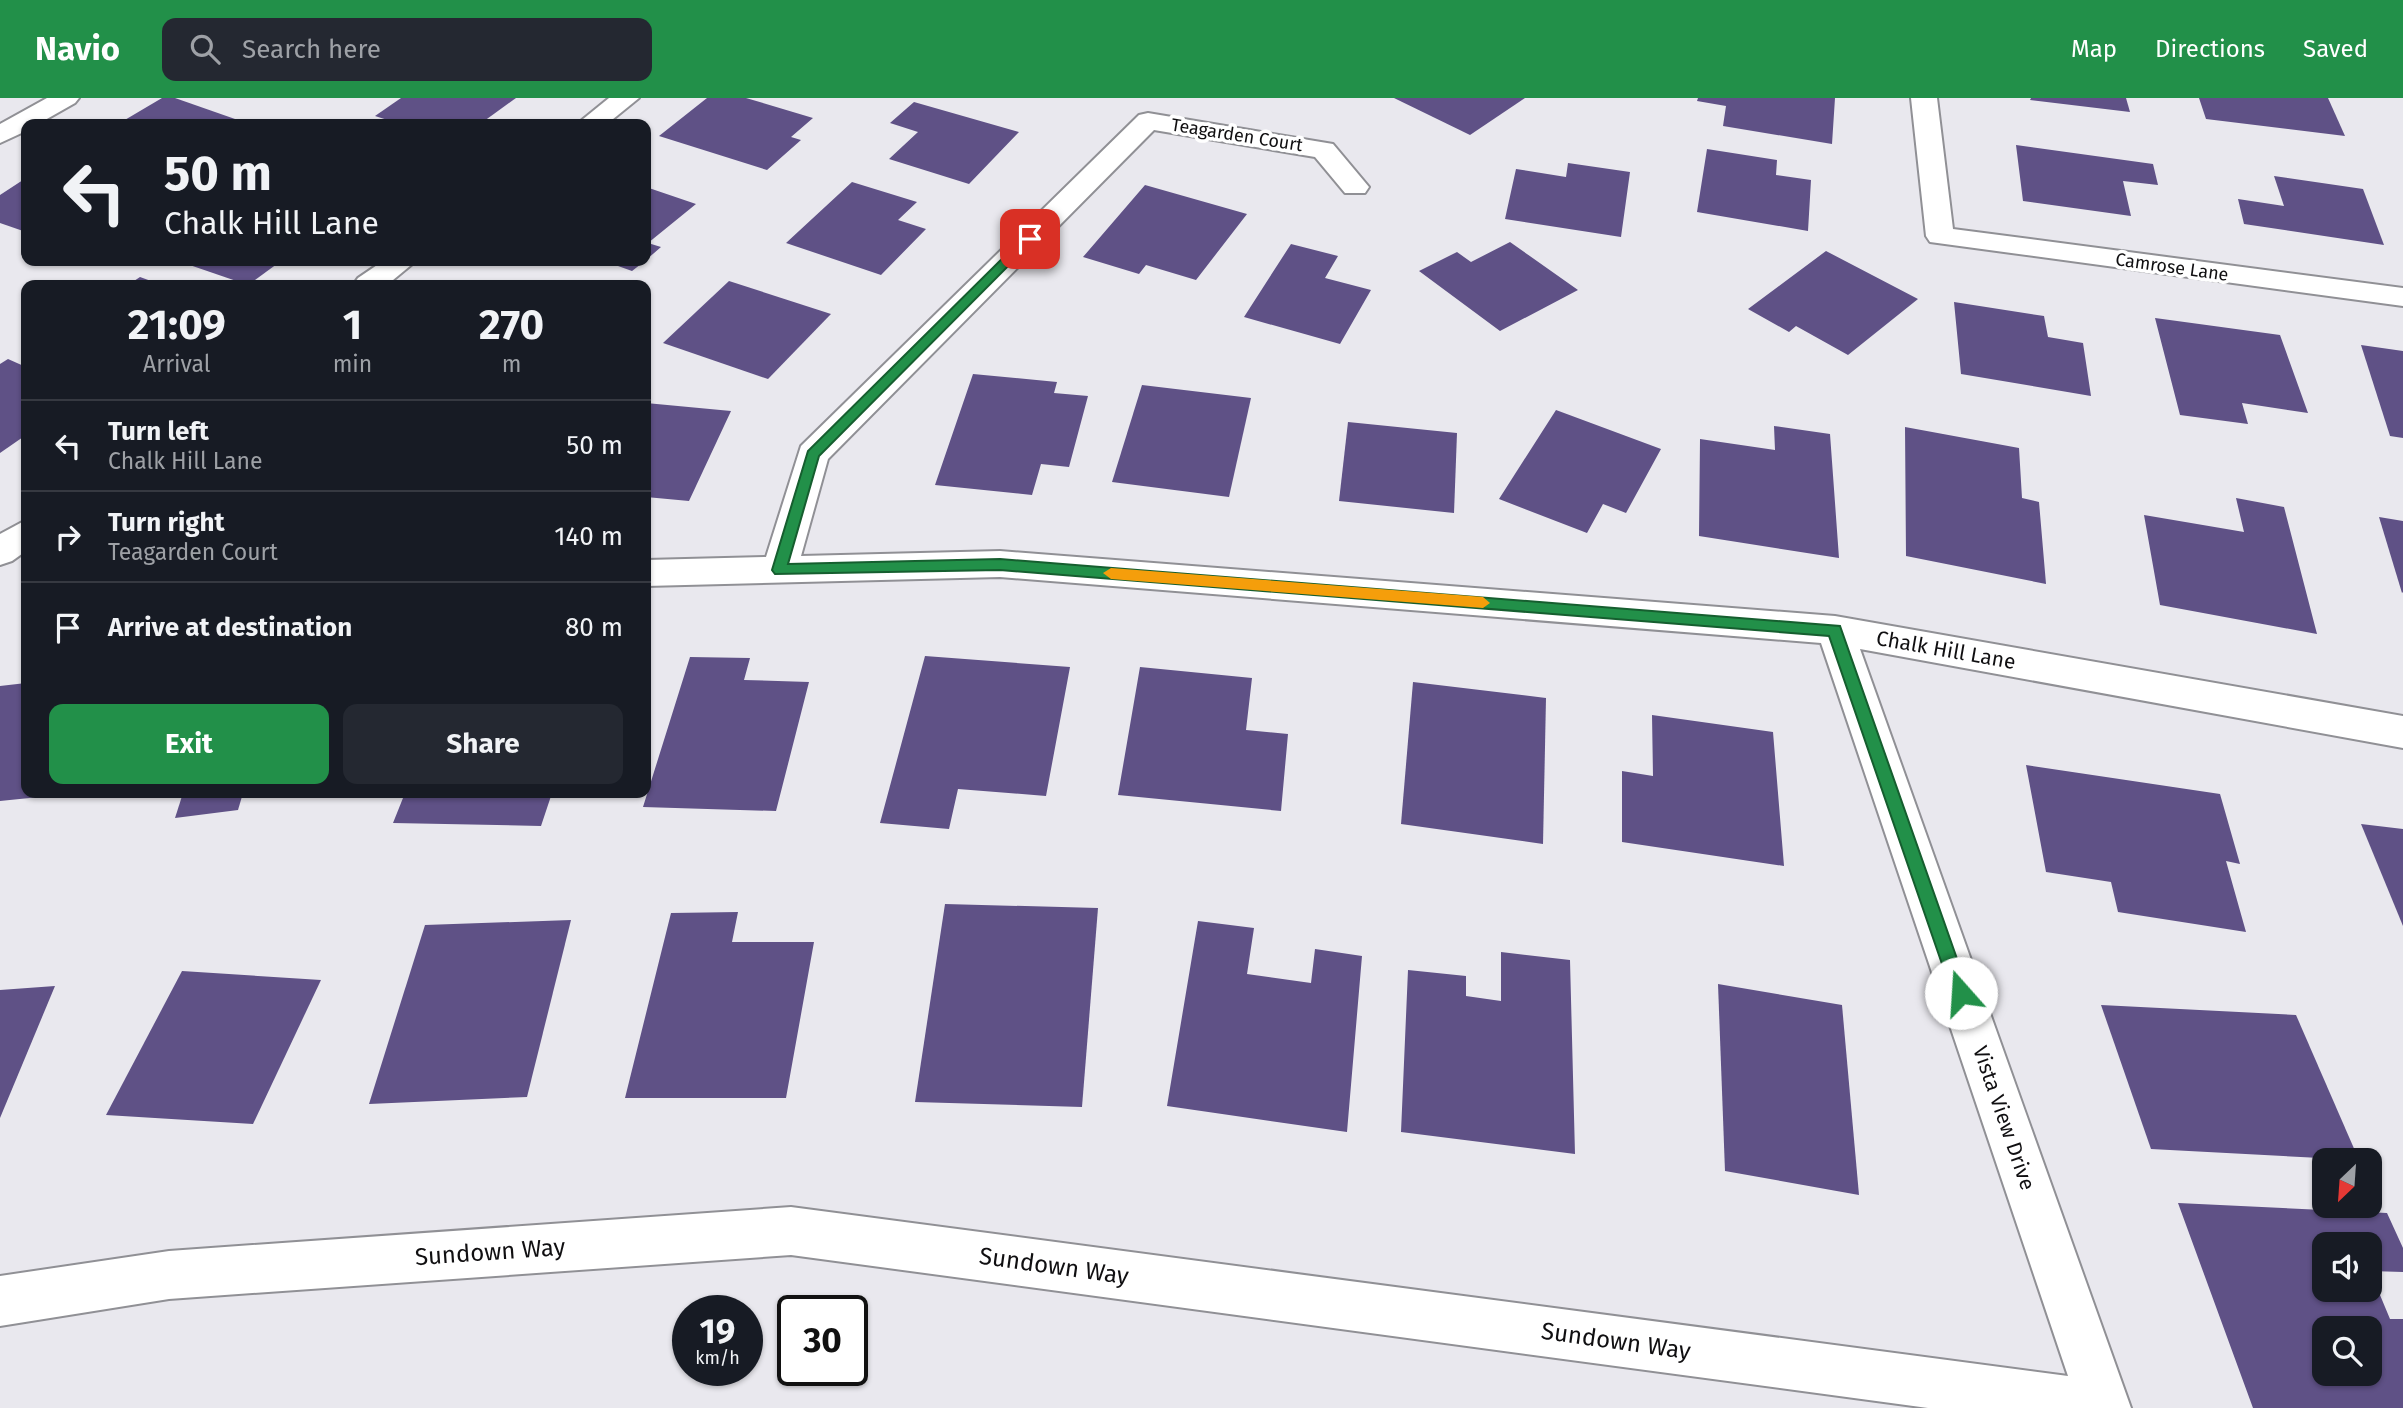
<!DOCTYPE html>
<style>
:root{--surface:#171b24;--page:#242831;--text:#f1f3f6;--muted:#9ea1a6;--line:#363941;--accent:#229049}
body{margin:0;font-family:"Fira Sans",sans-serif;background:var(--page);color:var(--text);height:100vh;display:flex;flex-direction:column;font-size:26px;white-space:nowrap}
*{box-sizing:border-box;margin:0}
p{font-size:23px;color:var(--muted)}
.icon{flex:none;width:38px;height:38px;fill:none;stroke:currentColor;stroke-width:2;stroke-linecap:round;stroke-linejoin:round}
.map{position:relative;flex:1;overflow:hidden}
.side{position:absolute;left:21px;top:182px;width:630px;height:518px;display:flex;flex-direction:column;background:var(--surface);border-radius:14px;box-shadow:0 2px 5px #0004}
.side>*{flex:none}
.top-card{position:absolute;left:21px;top:21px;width:630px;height:147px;border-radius:14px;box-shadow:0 2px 5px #0004;background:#171b24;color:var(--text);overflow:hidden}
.needle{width:46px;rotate:205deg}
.controls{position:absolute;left:2312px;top:1050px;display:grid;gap:14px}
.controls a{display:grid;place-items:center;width:70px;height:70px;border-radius:14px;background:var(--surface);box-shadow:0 2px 5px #0004;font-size:35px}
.speed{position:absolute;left:672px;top:1197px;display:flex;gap:14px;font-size:35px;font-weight:700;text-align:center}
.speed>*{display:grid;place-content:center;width:91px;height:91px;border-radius:50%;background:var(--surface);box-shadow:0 2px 5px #0004;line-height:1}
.speed small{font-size:18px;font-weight:400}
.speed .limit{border:4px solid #111;border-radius:10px;background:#fff;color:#111}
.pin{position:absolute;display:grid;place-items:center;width:60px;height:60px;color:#fff;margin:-30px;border-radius:14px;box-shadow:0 4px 10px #0006}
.me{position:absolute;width:77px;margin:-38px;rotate:341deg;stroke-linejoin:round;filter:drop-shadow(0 0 5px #0008)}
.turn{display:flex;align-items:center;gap:24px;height:147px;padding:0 28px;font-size:32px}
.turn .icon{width:91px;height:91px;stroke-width:2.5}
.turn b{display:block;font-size:49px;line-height:60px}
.eta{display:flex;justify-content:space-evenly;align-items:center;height:119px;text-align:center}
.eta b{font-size:42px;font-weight:700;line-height:49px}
.cta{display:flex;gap:14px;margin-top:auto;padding:14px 28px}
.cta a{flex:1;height:80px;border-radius:14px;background:var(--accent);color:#fff;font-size:28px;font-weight:700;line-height:80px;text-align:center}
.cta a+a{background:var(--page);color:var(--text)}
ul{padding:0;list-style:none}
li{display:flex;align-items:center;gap:21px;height:91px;padding:0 28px;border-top:2px solid var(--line)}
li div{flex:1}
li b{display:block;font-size:26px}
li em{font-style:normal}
header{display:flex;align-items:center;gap:42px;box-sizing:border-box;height:98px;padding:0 35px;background:var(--accent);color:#fff}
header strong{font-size:33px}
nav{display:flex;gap:38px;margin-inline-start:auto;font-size:24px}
.search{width:490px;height:63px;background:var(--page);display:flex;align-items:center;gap:18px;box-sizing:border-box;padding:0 24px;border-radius:14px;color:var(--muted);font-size:26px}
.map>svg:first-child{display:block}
</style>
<header>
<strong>Navio</strong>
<div class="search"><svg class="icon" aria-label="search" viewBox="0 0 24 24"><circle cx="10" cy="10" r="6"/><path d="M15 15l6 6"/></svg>Search here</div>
<nav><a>Map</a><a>Directions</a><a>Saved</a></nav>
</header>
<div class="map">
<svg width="2403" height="1310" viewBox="0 0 2403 1310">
<rect width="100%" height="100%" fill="#e9e8ee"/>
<g fill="#5f5186" fill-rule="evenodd">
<polygon points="162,0 175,0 235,21 227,26 118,26"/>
<polygon points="401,0 516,0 480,26 400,26 375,18"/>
<polygon points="707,0 746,0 813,20 791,39 801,42 767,72 659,38"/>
<polygon points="1394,0 1525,0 1470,37"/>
<polygon points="1698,0 1835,0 1832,46 1723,28 1726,8 1697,3"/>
<polygon points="2031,0 2126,0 2130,14 2030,2"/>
<polygon points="2199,0 2328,0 2345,38 2206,21"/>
<polygon points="914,4 1019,34 969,86 889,61 918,34 890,25"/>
<polygon points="2016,47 2153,66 2158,87 2123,83 2131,118 2023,103"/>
<polygon points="1707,51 1777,62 1776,77 1811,82 1808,133 1697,114"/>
<polygon points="1568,65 1630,74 1621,139 1505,121 1516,71 1566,79"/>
<polygon points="2274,78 2363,91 2384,147 2244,126 2238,101 2284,108"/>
<polygon points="26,80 26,134 0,125 0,97"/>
<polygon points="852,84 917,104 898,122 926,131 881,177 786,145"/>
<polygon points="1145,87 1247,116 1196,182 1146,167 1139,176 1083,159"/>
<polygon points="646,89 696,106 648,145 661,149 646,162"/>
<polygon points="1510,144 1578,192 1500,233 1419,173 1457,154 1471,164"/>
<polygon points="1291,146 1338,158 1325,180 1371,192 1340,246 1244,219"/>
<polygon points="1826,153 1918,201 1848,257 1796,228 1789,234 1748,211"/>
<polygon points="178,163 281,163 248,187"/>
<polygon points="604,163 645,163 632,173"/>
<polygon points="140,179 162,187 128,187"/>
<polygon points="729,183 831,216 768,281 663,245"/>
<polygon points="1954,204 2044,218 2048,239 2083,245 2091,298 1961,276"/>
<polygon points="2155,220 2280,237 2308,315 2242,305 2248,326 2180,317"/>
<polygon points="2361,247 2403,253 2403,340 2390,338"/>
<polygon points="8,261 26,269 26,337 0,355 0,266"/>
<polygon points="973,276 1057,284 1054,295 1088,298 1069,369 1041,366 1032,397 935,387"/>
<polygon points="1142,287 1251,300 1229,399 1112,384"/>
<polygon points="646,305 731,313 689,403 646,399"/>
<polygon points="1556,312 1661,351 1626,415 1603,406 1587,435 1499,401"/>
<polygon points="1348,324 1457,335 1454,415 1339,403"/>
<polygon points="1774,328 1830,336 1839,460 1699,438 1700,341 1775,352"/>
<polygon points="1905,329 2019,350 2022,400 2039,404 2046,486 1906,458"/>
<polygon points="2236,400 2284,409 2317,536 2160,507 2144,417 2244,434"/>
<polygon points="2379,419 2403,423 2403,494 2402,495"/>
<polygon points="925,558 1070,569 1046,698 958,691 949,731 880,725"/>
<polygon points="690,559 750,560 744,582 809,584 776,713 643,709"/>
<polygon points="1140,569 1252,580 1246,632 1288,636 1281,713 1118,697"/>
<polygon points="1413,584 1546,600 1543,746 1401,726"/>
<polygon points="26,585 26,695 59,697 0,703 0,588"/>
<polygon points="1652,617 1773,634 1784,768 1622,744 1622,673 1653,678"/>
<polygon points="2026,667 2220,696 2240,766 2226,763 2246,834 2118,814 2111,784 2046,774"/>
<polygon points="183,695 243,695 238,712 175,720"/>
<polygon points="405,695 552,695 541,728 393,725"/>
<polygon points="2361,726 2403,731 2403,828"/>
<polygon points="945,806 1098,810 1082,1009 915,1004"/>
<polygon points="738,814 732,844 814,844 786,1000 625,1000 671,815"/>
<polygon points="571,822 527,999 369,1006 425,827"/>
<polygon points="1198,823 1254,830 1247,876 1311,885 1315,851 1362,858 1347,1034 1167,1008"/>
<polygon points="1501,854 1570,862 1575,1056 1401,1034 1408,872 1466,878 1466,898 1501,903"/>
<polygon points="182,873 321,882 253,1026 106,1017"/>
<polygon points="1718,886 1842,907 1859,1097 1725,1073"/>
<polygon points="55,888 0,1020 0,892"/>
<polygon points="2101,907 2296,917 2359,1062 2151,1051"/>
<path d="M2178,1105L2387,1115L2403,1150V1174L2370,1173L2390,1221H2403V1310H2253ZM2324,1146H2370V1192H2324ZM2324,1230H2370V1276H2324Z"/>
</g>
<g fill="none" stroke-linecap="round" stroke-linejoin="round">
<g stroke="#909095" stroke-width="4">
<g id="street">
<polygon points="47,0 79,0 75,5 38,26 26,26 26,33 0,45 0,26"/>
<polygon points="609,0 639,0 607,26 577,26"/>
<polygon points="1911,0 1937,0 1953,131 2403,190 2403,208 1930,144 1926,138"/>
<polygon points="1148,15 1333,46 1369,89 1365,95 1345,95 1315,59 1154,32 828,361 801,458 1000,453 1835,518 2403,618 2403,650 1860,551 2131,1310 1928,1310 791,1157 169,1201 0,1228 0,1178 169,1153 791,1109 2068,1278 1821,545 1000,479 646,488 646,462 766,459 801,348 1139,17"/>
<polygon points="383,163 416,163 387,187 353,187 358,180"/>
<polygon points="26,422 26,453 12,463 0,467 0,436"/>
</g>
</g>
<use href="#street" fill="#fff" fill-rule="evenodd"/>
</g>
<polygon fill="#229049" stroke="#165e2f" stroke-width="2" points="1025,138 1035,141 819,358 788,466 1000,461 1840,528 1969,895 1967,900 1954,900 1952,895 1829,538 1000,472 775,476 772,472 808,353"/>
<polygon fill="#f59e0b" points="1111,470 1483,499 1490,505 1483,510 1111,481 1103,475"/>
<g text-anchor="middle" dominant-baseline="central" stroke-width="7" stroke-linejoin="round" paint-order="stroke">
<g font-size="18" fill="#100f11" stroke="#fff">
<text transform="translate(1237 37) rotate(9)">Teagarden Court</text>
<text transform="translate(2172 169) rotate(8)">Camrose Lane</text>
</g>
<g font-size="21" fill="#100f11" stroke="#fff">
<text transform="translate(1946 552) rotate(10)">Chalk Hill Lane</text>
<text transform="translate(2004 1020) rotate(71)">Vista View Drive</text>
</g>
<g font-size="24" fill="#100f11" stroke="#fff">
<text transform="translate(490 1154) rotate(-4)">Sundown Way</text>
<text transform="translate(1054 1168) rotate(8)">Sundown Way</text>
<text transform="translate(1616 1243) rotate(8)">Sundown Way</text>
</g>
</g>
</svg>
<div class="controls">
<a><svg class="needle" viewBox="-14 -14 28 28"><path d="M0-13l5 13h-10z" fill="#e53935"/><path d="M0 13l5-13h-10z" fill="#9ea1a6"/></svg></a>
<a><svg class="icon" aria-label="sound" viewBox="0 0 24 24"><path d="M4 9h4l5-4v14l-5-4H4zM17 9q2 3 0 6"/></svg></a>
<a><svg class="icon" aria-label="search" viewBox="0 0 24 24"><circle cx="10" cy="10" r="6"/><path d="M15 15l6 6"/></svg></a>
</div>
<div class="speed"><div>19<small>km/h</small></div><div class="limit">30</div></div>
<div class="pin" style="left:1030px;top:141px;background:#d93025"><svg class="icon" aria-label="arrive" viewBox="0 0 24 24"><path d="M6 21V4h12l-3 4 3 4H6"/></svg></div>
<svg class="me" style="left:1961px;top:895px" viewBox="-20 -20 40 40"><circle r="19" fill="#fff"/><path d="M0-13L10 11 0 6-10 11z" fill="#229049"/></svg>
<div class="top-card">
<div class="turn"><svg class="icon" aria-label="left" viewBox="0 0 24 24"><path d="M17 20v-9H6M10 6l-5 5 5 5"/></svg><div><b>50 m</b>Chalk Hill Lane</div></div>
</div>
<section class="side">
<div class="eta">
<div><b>21:09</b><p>Arrival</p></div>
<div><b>1</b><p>min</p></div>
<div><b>270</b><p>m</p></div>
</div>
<ul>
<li><svg class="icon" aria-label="left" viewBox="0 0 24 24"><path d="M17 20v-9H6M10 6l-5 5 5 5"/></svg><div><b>Turn left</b><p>Chalk Hill Lane</p></div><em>50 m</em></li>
<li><svg class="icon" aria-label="right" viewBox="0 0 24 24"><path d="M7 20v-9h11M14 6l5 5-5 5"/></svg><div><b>Turn right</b><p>Teagarden Court</p></div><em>140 m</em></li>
<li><svg class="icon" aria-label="arrive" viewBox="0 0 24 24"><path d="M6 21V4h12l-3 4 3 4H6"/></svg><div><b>Arrive at destination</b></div><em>80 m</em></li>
</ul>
<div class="cta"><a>Exit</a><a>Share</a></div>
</section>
</div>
